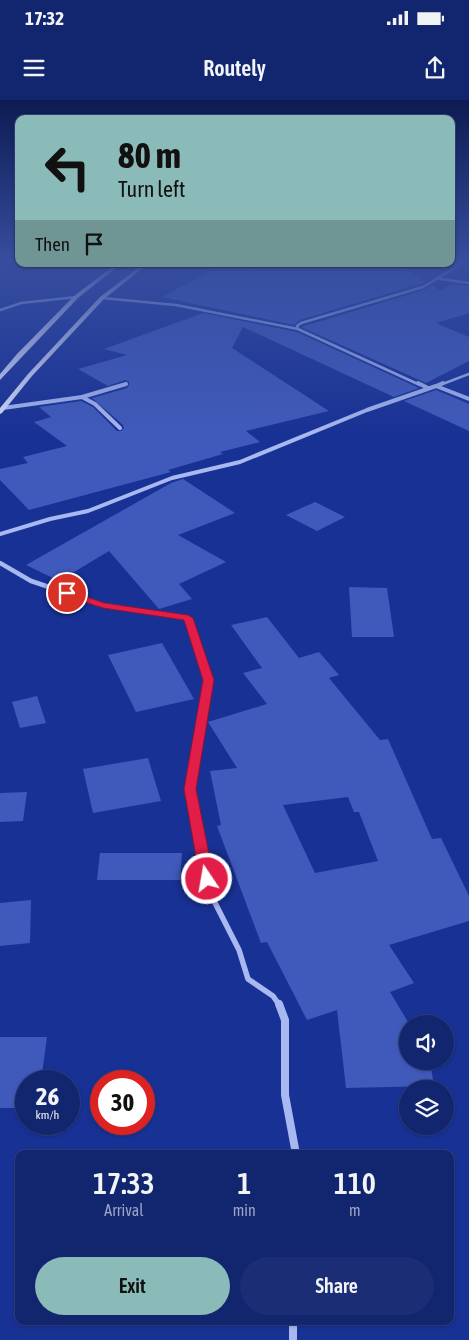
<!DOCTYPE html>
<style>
:root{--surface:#12256f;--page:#1b2d74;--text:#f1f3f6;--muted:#9ca5c3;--line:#314282;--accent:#8bbbb9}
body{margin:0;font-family:"Asap Condensed",sans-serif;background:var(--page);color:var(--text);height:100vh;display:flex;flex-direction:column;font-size:19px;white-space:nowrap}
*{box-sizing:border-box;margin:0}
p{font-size:16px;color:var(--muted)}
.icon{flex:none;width:28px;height:28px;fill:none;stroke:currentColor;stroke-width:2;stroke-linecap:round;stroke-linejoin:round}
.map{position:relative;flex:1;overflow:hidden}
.drawer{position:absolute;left:15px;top:1050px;width:439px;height:175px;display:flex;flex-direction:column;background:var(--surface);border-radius:10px;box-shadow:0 1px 4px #0004,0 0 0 1px var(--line)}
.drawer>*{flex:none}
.guide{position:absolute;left:15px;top:15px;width:440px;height:152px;border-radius:10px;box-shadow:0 1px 4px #0004,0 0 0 1px var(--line);background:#8bbbb9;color:#111;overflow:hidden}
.controls{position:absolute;left:399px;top:915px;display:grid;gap:10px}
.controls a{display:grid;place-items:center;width:55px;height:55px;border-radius:50%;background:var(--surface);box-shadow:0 1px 4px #0004,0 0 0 1px var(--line);font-size:25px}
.speed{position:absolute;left:15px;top:970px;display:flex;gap:10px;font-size:25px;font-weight:700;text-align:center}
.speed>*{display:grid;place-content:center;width:65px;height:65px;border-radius:50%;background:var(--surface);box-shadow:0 1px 4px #0004,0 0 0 1px var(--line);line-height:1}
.speed small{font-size:12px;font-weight:400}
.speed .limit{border:8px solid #d22;background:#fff;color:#111}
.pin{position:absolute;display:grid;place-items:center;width:42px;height:42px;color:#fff;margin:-21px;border:2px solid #fff;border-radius:50%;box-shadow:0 1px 5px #0007}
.me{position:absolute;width:55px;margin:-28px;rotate:348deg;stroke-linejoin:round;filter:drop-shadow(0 0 4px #0008)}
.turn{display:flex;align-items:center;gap:18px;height:105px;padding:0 20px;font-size:22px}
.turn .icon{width:65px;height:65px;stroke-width:2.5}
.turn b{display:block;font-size:35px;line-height:42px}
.then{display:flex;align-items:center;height:48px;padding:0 20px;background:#0003;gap:10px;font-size:19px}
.eta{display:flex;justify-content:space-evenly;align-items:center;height:85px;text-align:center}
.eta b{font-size:30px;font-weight:600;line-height:35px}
.primary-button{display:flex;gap:10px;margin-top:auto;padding:10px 20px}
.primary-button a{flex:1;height:58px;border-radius:30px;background:var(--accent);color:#111;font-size:20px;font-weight:600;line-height:58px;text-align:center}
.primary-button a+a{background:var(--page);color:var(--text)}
.status{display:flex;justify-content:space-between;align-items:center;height:35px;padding:0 25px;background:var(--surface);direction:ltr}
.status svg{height:14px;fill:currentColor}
header{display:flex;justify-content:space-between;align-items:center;height:65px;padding:0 20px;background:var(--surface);font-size:22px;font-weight:600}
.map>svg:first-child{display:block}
</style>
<div class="status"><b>17:32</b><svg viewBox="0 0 49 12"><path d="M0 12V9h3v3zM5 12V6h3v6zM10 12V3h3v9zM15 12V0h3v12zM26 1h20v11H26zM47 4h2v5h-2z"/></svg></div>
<header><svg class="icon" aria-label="menu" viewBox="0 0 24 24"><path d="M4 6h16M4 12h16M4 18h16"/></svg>Routely<svg class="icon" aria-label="share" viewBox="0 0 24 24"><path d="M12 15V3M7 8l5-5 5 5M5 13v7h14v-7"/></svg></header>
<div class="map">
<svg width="469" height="1240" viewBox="0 0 469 1240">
<rect width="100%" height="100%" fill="#183194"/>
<g fill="#405abb" fill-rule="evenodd">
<polygon points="224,164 397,164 426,182 300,220 294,225 162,197"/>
<polygon points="450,184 469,186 469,213 436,223 469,237 469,261 426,283 301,227 424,190 432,185 441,191"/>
<polygon points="203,213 297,232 419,288 394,297 243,227 232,248 329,311 246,331 260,342 220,352 223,354 168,370 171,372 29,410 0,380 0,369 28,363 23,357 67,346 34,322 51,317 39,307 81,301 93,307 117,331 121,331 124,328 123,325 92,298 127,288 129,285 129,282 125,280 108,286 78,269 127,255 104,249"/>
<polygon points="436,290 469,304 469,331 404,301"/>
<polygon points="183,379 235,413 178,435 226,462 179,484 192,499 159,509 109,451 59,481 26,465 171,383"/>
<polygon points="315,402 345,417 317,431 286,415"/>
<polygon points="349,487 387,488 394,537 352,537"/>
<path d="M267,517L299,558L319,552L339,575L329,578L380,640L388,639L432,739L441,738L469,796V821L389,845L414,883L390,892L408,922V961H430L434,986L346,988L337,910L307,920L267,842L261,843L217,726L221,725L210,671L237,668L208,622L267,604L243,573L262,568L231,525ZM348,697L354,712H359L378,761L315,773L283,705Z"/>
<polygon points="162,543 194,599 136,612 108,555"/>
<polygon points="37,596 46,623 20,628 12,602"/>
<polygon points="148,658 161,701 93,713 83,669"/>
<polygon points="27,692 23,721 0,722 0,693"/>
<polygon points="100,753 182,753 180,780 97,780"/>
<polygon points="31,800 30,843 0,846 0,803"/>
<polygon points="0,937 47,937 41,981 26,981 26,1008 0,1008"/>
</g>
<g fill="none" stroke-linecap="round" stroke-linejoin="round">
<g stroke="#a8b8f0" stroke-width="2.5">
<polyline points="440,179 469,183"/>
<polyline points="102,198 176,205 298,229"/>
<polyline points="0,210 21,203 76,197"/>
<polyline points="124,285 126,284"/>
<polyline points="420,285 298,229 297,226 301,223 423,187 466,161"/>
<polyline points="440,285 469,274"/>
</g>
<g stroke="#a8b8f0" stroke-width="4">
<polyline points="418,283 428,288"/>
<polyline points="436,286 443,283"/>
<polyline points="82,297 95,304 120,328"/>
<polyline points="3,308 82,297 126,284"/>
<polyline points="0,434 50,419 88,411 172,378 240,362 367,310 436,286 469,299"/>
</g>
<polyline stroke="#a8b8f0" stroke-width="4.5" points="0,463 31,481 103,505 188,518 209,580 198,645"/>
<polyline stroke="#a8b8f0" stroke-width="5.5" points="198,644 190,689 210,793 239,850 248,879 273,896 280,906"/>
<g stroke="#a8b8f0" stroke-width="8">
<polyline points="279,904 285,920 285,995 296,1054"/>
<polyline points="293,1221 293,1240"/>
</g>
<g fill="#d6ddfb" fill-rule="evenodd">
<polygon points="116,164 121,164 78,198 0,280 0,274 17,254 74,196"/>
<polygon points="143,164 148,164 104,199 32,276 2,313 0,314 0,308 28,274 100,197"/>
</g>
</g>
<linearGradient id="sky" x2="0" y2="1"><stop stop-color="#0d1b51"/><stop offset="0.48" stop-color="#374e9f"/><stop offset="1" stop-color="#374e9f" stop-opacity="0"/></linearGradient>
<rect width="469" height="335" fill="url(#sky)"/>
<polygon fill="#e11d48" stroke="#92132f" points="67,490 104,503 188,515 193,518 214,580 196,689 214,779 212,782 202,782 200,779 184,689 203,580 184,520 103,508 63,495 63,491"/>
</svg>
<div class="controls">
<a><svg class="icon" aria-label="sound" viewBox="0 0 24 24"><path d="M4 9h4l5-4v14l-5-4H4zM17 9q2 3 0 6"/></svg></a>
<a><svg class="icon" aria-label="layers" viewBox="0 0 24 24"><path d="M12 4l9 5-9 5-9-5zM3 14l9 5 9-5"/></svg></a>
</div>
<div class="speed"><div>26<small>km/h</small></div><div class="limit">30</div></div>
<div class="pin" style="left:67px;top:493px;background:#d93025"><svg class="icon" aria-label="arrive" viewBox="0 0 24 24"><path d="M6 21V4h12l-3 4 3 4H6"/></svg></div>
<svg class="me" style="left:207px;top:779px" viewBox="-20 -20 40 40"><circle r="17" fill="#e11d48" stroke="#fff" stroke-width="3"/><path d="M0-11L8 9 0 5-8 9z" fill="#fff"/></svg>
<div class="guide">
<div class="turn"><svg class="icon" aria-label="left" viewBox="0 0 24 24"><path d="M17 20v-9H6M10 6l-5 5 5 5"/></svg><div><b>80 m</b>Turn left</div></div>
<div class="then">Then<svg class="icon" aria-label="arrive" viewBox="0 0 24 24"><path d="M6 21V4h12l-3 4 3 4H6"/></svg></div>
</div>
<section class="drawer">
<div class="eta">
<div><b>17:33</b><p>Arrival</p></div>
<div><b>1</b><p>min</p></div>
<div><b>110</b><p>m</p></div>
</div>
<div class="primary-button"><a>Exit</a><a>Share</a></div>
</section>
</div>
